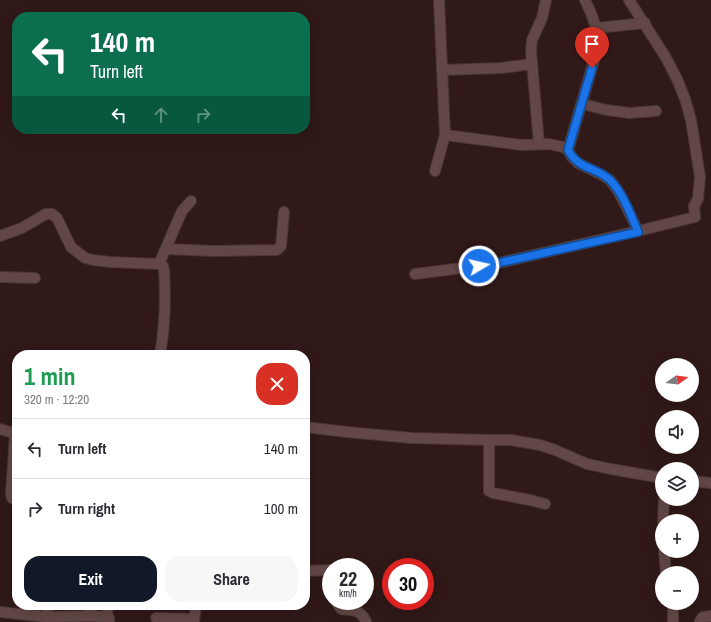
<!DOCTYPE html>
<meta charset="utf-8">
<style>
:root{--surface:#fff;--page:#f7f7f7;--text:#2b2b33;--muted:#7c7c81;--line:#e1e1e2;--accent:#111827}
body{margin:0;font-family:"Archivo Narrow",sans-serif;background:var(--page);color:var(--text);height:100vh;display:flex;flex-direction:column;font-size:15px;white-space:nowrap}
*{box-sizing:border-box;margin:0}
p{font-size:13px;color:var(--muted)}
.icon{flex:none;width:22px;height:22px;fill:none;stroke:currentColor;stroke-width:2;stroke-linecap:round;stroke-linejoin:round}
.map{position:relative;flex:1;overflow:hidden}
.drawer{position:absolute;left:12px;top:350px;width:298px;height:260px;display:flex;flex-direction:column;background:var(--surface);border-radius:16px;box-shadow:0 4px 16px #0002}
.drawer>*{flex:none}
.hud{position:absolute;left:12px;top:12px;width:298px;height:122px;border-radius:16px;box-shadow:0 4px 16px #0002;background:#0b6e4f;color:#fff;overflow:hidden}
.needle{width:26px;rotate:75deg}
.tools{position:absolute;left:655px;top:358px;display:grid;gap:8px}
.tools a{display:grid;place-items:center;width:44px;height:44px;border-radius:50%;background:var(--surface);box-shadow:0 4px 16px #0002;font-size:20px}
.speed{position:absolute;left:322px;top:558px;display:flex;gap:8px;font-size:20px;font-weight:700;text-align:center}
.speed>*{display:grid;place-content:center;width:52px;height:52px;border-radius:50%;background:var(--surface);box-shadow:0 4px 16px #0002;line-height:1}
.speed small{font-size:10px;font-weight:400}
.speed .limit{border:6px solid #d22;background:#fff;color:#111}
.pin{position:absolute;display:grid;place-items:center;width:34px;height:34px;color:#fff;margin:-41px -17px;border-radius:50% 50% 50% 0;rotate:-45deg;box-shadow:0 0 4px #0007}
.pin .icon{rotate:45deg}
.me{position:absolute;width:44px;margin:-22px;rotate:81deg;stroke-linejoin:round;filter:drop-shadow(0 0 3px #0008)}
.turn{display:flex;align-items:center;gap:14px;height:84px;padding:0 12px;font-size:18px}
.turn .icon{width:52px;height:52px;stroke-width:2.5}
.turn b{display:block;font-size:28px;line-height:34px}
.lanes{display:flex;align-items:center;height:38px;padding:0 12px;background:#0003;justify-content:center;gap:20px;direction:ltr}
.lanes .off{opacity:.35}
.round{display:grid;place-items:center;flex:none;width:42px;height:42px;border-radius:16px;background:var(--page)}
.overview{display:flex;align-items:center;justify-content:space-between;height:68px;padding:0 12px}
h1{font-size:24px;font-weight:700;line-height:30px;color:#1e9e55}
.button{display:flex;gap:8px;margin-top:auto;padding:8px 12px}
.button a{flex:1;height:46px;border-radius:16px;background:var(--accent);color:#fff;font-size:16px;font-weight:700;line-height:46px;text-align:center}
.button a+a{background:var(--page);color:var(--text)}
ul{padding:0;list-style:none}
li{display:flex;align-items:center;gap:12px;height:60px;padding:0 12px;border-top:1px solid var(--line)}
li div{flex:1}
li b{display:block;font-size:15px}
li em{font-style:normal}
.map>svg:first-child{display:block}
</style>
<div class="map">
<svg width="711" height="622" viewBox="0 0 711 622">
<rect width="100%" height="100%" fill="#301918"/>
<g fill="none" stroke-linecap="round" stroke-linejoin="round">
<g stroke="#483736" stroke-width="12">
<g id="minor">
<polyline points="596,28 645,23"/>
<polyline points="442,70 501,68 532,64"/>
<polyline points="582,104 607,110 629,113 656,111"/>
<polyline points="445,135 522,145 549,144 563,147 568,150 572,157 578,163 602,175 610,180 618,191 627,208 638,231"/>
<polyline points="539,144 531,51 532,40 542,18 546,0"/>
<polyline points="568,150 595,57 597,40 596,28 591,13 585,0"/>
<polyline points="435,171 445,135 439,0"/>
<path d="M0,236L22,228L46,214H52L57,218L71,247L85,258L93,260L110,262L159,264L163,266L164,270C166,299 165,326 160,355"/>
<polyline points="167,249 214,251 277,250 281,246 284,212"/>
<polyline points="159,264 182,211 191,201"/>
<polyline points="415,274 494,264 638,231 695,217 694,206 698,199 700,177 691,120 685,99 677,79 665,56 629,0"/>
<polyline points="0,277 35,278"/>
<polyline points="305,427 347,432 412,438 489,440 511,440 540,445 555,450 587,464 611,469 662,478"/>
<polyline points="0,429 17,434"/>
<polyline points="15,434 11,494 12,498 17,499"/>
<polyline points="489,440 489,491 493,493 530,500 545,504"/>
<polyline points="692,481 711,483"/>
<polyline points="663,521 664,499"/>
<polyline points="664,551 666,573"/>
<polyline points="305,571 331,570"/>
<path d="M336,601L341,609C353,611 361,609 366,622"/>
<polyline points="673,603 673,622"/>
<polyline points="0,612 47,617 90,616 90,605"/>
<polyline points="90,616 107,617 109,618 109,622"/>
<polyline points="107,617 108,605"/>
<polyline points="156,618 194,619"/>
<polyline points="46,622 48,605"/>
<polyline points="194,622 196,605"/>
<polyline points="700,622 700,621 703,617 711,616"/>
</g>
</g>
<use href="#minor" stroke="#624746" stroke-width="10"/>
</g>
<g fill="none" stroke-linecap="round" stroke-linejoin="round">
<g stroke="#114b97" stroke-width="10">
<path id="route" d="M479,266L494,264L638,232C631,215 623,193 610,180C595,166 580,171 568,150L592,68"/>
</g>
<use href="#route" stroke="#1a73e8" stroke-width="7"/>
</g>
</svg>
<div class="tools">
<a><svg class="needle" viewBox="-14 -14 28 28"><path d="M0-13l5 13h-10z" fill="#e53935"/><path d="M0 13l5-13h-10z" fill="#7c7c81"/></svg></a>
<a><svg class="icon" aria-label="sound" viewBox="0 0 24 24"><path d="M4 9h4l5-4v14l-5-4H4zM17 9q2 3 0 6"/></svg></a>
<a><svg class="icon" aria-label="layers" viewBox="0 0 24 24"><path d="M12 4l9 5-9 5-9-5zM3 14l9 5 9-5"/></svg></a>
<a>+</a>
<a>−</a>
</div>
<div class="speed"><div>22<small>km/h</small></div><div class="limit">30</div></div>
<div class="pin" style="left:592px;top:68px;background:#d93025"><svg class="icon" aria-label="arrive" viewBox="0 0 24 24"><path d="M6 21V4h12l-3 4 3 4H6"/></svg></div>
<svg class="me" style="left:479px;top:266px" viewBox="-20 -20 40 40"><circle r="17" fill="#1a73e8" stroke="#fff" stroke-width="3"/><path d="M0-11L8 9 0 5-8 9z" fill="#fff"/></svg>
<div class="hud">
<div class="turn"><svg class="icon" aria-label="left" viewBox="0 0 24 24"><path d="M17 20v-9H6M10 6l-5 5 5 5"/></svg><div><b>140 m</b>Turn left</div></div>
<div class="lanes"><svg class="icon" aria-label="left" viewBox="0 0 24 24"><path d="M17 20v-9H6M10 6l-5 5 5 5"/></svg><svg class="icon off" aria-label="ahead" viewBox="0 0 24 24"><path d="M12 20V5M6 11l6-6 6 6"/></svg><svg class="icon off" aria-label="right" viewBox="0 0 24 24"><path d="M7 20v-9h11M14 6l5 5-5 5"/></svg></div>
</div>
<section class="drawer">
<div class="overview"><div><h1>1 min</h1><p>320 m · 12:20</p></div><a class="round" style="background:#d93025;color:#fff"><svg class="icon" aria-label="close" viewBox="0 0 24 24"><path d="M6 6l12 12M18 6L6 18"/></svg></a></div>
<ul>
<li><svg class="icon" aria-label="left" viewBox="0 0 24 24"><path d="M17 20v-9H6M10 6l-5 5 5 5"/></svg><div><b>Turn left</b></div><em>140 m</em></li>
<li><svg class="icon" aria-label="right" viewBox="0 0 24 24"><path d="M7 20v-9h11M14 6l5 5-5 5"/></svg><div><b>Turn right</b></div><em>100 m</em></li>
</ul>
<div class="button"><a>Exit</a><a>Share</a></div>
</section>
</div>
